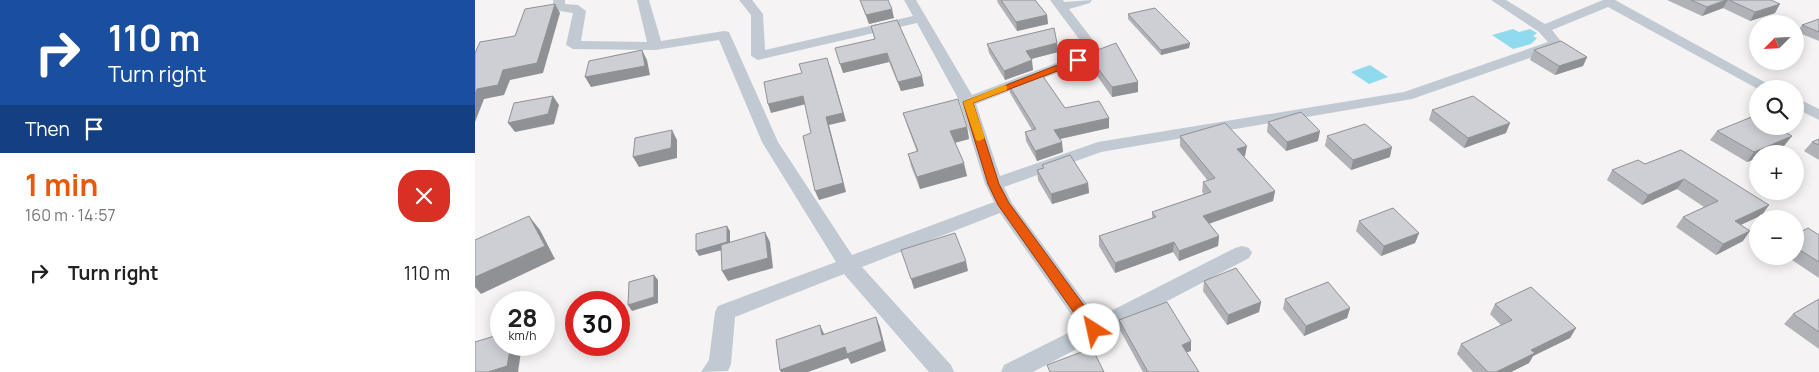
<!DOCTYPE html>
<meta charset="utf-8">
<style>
:root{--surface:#fff;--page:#f2f2f2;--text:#222;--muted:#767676;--accent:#ea580c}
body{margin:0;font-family:Manrope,sans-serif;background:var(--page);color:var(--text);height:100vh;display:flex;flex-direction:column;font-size:19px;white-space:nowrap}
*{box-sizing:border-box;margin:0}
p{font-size:16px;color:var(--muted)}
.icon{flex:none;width:28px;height:28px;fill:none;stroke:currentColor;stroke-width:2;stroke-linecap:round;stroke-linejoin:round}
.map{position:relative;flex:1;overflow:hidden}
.sheet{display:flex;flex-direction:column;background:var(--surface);width:475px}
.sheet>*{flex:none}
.banner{background:#1a4fa0;color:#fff;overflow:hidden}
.needle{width:32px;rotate:246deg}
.fabs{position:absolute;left:1274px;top:15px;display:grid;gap:10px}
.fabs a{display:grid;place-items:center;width:55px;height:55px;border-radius:50%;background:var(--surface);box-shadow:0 2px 12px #0003;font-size:25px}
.speed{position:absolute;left:15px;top:291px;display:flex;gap:10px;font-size:25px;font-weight:700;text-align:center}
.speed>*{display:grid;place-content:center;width:65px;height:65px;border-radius:50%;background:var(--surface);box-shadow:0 2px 12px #0003;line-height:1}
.speed small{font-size:12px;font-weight:400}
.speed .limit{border:8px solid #d22;background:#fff;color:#111}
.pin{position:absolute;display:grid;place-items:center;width:42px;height:42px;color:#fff;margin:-21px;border-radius:10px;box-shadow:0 2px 8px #0006}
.me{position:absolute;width:55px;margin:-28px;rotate:325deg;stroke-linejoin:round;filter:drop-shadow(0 0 4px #0008)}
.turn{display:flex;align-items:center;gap:18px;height:105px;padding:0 25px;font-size:22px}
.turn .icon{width:65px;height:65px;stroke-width:2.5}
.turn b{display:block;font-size:35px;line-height:42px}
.then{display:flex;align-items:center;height:48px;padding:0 25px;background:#0003;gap:10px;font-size:19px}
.round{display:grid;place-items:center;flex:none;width:52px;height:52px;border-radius:20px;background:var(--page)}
.summary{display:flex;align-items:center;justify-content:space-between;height:85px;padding:0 25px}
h1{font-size:30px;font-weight:700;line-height:38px;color:var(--accent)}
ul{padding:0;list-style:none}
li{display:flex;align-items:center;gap:15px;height:70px;padding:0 25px}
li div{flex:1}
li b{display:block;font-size:19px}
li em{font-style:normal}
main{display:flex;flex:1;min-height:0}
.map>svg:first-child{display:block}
</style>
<main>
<section class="sheet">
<div class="banner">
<div class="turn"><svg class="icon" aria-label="right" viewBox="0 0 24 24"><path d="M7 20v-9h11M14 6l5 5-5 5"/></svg><div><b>110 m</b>Turn right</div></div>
<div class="then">Then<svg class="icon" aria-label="arrive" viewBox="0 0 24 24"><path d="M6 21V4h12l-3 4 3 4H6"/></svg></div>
</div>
<div class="summary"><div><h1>1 min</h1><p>160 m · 14:57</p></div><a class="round" style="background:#d93025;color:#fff"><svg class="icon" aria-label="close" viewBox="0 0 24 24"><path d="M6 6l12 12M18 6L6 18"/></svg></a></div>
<ul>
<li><svg class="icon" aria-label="right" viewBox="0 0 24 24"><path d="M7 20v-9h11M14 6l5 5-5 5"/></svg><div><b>Turn right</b></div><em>110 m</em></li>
</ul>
</section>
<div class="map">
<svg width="1344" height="372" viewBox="0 0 1344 372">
<rect width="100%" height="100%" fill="#f5f3f3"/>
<g fill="#90daee">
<polygon points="1038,29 1044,32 1055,29 1062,33 1058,36 1062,38 1056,44 1038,49 1017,35"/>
<polygon points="895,65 913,77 894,84 876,72"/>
</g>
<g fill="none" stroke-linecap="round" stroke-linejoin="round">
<g fill="#c1cad2" fill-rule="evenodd">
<polygon points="78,0 90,0 90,4 103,5 111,11 106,41 172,42 162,0 174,0 186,41 249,31 254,32 303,142 377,255 519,202 510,184 485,102 442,23 283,60 276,56 276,15 264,0 277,0 288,14 290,50 438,16 429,0 441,0 497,95 613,51 575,0 588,0 589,2 617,0 615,3 594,9 628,53 626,56 501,104 525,176 623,142 929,92 1073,42 1064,32 1016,0 1031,0 1070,24 1128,0 1140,0 1302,89 1283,89 1133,7 1077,30 1088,44 1086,47 937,99 626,152 529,187 537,203 622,318 760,248 767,246 774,248 777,253 774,258 558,372 526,372 529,365 605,327 525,213 387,267 476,365 479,372 454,372 369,274 260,317 256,364 253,371 226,372 234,360 240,312 243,306 361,262 287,142 244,40 180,50 98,49 91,45 98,13 79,10"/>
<polygon points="1320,97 1344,109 1344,120 1320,108"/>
</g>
</g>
<g fill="#b0b2b7">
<polygon points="385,0 419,18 394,24"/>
<polygon points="522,0 560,0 572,15 573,24 542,31 523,3"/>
<polygon points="1192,0 1296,0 1300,13 1275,21 1248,8 1227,16"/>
<polygon points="653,14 715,43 714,48 686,55 653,19"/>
<polygon points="1344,19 1344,41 1322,32 1327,25"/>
<polygon points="396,26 449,86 426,91 414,62 368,73 400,39"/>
<polygon points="582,43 583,52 556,59 558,70 530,80 514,53 512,44"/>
<polygon points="1059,50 1112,57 1108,66 1080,75 1055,60"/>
<polygon points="612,54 663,82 663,92 637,97 613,63"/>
<polygon points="533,84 590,108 634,118 634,128 585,139 588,152 562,161 551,141 550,132 557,130 535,93"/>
<polygon points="957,110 1031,133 989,148 954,120"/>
<polygon points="428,113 492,127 494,139 480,143 492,176 445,189 436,166 433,154 442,152 432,125"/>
<polygon points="793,122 843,141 811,151 792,132"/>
<polygon points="1242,131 1309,146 1282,154 1282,158 1272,162 1235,140"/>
<polygon points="705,136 770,156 769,157 800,191 798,201 734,224 744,236 743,246 704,261 698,252 640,273 624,246 624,236 677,218 677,212 729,194 727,192 728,182 733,181 705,146"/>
<polygon points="852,136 915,157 876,170 850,146"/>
<polygon points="1344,139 1344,160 1329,151 1337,142"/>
<polygon points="1206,150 1287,215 1266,225 1268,241 1241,255 1201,227 1208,217 1229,207 1202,189 1167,205 1132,180 1137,170 1170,164"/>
<polygon points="567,165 613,183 614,193 577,204 563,180 562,170 568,168"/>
<polygon points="884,221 944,233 940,243 906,256 881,231"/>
<polygon points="1320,235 1344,235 1344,278 1311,256 1320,256"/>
<polygon points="729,281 786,302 784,312 752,325 728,291"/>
<polygon points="810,299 875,308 872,318 829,336 808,309"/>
<polygon points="1344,299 1344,349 1309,324 1318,314"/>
<polygon points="1020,304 1101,328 1095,338 1058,356 1054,363 1036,372 998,372 982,354 986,344 1026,325 1015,314"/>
<polygon points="644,320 716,351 711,352 724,372 668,372 645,330"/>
</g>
<g fill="#909195">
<polygon points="1251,0 1253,0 1248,8 1227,16 1232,7"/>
<polygon points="80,4 85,13 68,73 35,80 29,95 9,99 0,122 0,94 2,89 28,70"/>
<polygon points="1305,4 1300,13 1275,21 1280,12"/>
<polygon points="417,9 419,18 394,24 391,15"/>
<polygon points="572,15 573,24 542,31 541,22"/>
<polygon points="582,43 583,52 552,60 551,51"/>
<polygon points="715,43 714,48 686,55 686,50"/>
<polygon points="167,50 172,60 175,75 116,87 110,77"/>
<polygon points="412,53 414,62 368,73 365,64"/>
<polygon points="1112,57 1108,66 1080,75 1084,66"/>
<polygon points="557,60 558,70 530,80 529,71"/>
<polygon points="355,66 371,121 354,125 371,192 344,200 340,191 351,117"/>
<polygon points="447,76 449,86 426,91 423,82"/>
<polygon points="663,82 663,92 637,97 637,87"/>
<polygon points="78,96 84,105 79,124 40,132 33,123"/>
<polygon points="328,96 331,104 296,113 293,104"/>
<polygon points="634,118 634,128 580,140 579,130"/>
<polygon points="1035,123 1031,133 989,148 993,138"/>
<polygon points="492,127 494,139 478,143 475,131"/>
<polygon points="197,130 202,140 202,158 164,167 158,157"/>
<polygon points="845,131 843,141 811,151 812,142"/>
<polygon points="1317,136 1309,146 1292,154 1282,154 1282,158 1272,162 1279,152"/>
<polygon points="587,142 588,152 562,161 560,151"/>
<polygon points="772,146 770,156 761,159 762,149"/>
<polygon points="917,147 915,157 876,170 878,160"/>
<polygon points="489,163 492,176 445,189 442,177"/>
<polygon points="1209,179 1202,189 1167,205 1173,195"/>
<polygon points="613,183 614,193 577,204 576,194"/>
<polygon points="800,191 798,201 727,226 728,216"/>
<polygon points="1294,205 1287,215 1252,231 1260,221"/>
<polygon points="54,216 65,230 80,259 6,294 0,287 0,277"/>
<polygon points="252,226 255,231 255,248 224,256 221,251"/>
<polygon points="1275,231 1268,241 1241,255 1248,244"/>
<polygon points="290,232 295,242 298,268 253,281 247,271"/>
<polygon points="944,233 940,243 906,256 909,246"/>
<polygon points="744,236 743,246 704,261 704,251"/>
<polygon points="699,242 698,252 640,273 640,263"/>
<polygon points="491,261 493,271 439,289 436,279"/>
<polygon points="179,275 183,280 183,303 157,311 153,305"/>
<polygon points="786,302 784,312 752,325 753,315"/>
<polygon points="875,308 872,318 829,336 831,326"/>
<polygon points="401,317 405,327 411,351 376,364 373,358 333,372 306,372 305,370"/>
<polygon points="345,325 350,336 347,335"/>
<polygon points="1101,328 1095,338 1058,356 1054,363 1036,372 1021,372 1056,350"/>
<polygon points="716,341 716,351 706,354 707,345"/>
<polygon points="36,345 47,345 43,372 13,372"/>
</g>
<g fill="#cdcfd5" stroke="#909195">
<polygon points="385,0 413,0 417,9 391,15"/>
<polygon points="526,0 560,0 572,15 541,22"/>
<polygon points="1216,0 1251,0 1232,7"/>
<polygon points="1254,0 1296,0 1305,4 1280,12"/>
<polygon points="80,4 62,63 28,70 23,85 2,89 0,94 0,53 5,42 40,36 50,9"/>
<polygon points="680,8 715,43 686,50 653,14"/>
<polygon points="1344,19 1344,32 1327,25"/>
<polygon points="422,20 447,76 423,82 412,53 365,64 360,48 400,39 396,26"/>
<polygon points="579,28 582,43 551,51 557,60 529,71 512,44"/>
<polygon points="1086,41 1112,57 1084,66 1059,50"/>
<polygon points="641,43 663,82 637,87 612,54"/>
<polygon points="167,50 170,66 110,77 114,61"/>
<polygon points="352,58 368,113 351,117 368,183 340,191 328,136 336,133 328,96 293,104 289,82 327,73 324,64"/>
<polygon points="565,72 590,108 624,101 634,118 579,130 587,142 560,151 550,132 561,129 533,84"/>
<polygon points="78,96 73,114 33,123 39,103"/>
<polygon points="998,96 1035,123 993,138 957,110"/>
<polygon points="483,99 492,127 475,131 489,163 442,177 433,154 443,151 428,113"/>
<polygon points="826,112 845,131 812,142 793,122"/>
<polygon points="1279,116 1282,117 1282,126 1299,126 1317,136 1279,152 1242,131"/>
<polygon points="750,123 772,146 762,149 800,191 728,216 744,236 704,251 699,242 640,263 624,236 681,217 677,212 736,192 728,182 740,178 705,136"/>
<polygon points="890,124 917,147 878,160 852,136"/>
<polygon points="197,130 196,148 158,157 160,138"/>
<polygon points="1344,139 1344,145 1337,142"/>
<polygon points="1206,150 1294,205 1260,221 1275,231 1248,244 1208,217 1243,201 1209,179 1173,195 1137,170 1163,160 1170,164"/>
<polygon points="595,155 613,183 576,194 562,170 569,168 567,165"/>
<polygon points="918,208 944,233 909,246 884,221"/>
<polygon points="54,216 70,246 0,277 0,240"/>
<polygon points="252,226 252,242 221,251 221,234"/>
<polygon points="1333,228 1344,235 1344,262 1320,247 1320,235"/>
<polygon points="290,232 293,258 247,271 246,245"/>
<polygon points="480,233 491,261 436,279 426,250"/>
<polygon points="761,268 786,302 753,315 729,281"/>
<polygon points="179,275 179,297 153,305 154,282"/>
<polygon points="853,282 875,308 831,326 810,299"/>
<polygon points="1056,287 1101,328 1056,350 1060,353 1021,372 1013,372 986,344 1037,320 1020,304"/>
<polygon points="1344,299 1344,332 1318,314"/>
<polygon points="692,302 716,341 707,345 724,372 673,372 644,320"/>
<polygon points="401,317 407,341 372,354 370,347 305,370 301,340 345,325 347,335"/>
<polygon points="26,334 26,345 36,345 32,366 13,372 0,372 0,342"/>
<polygon points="617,348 629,372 575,372 572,365"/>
</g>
<polygon fill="#ea580c" stroke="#983908" points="603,57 608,60 606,62 498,103 524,184 534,203 624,326 626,330 624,334 614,334 523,205 513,184 488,102"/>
<polygon fill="#f59e0b" points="529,85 532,86 532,90 498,103 510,138 504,141 501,140 488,102"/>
</svg>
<div class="fabs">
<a><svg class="needle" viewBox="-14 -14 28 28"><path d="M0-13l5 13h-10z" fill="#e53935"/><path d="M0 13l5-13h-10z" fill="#767676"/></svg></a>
<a><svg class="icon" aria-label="search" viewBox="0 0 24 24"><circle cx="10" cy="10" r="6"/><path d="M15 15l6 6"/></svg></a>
<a>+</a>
<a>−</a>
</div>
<div class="speed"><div>28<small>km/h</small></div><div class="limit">30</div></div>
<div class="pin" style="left:603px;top:60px;background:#d93025"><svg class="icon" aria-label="arrive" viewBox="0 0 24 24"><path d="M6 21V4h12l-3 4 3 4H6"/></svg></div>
<svg class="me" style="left:619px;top:330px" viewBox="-20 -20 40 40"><circle r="19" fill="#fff"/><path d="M0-13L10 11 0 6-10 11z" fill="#ea580c"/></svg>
</div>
</main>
